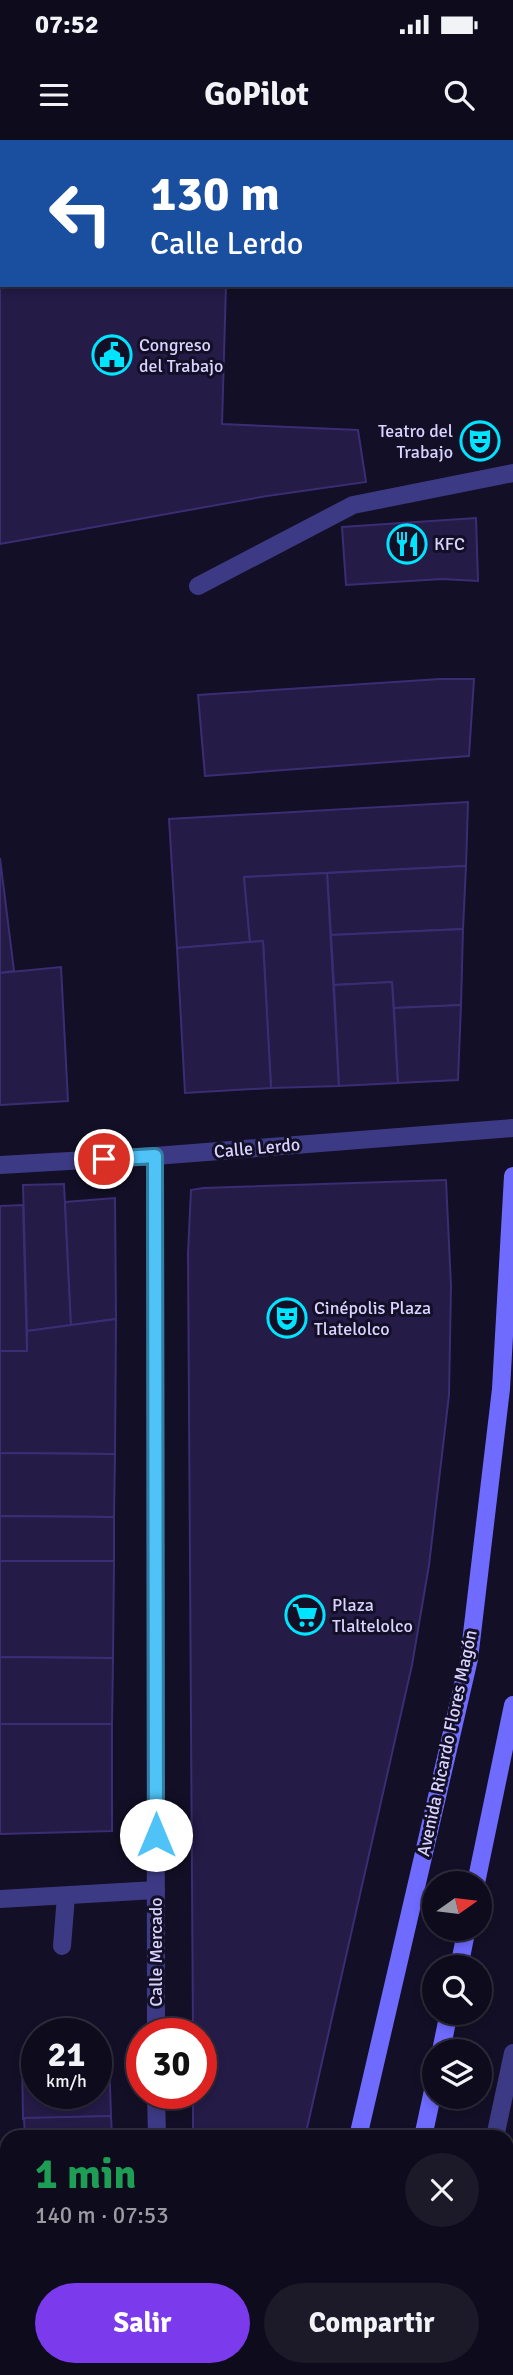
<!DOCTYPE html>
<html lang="es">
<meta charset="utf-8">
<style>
:root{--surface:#0e0b1c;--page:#1c1929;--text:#f1f3f6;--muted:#9b9ba3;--line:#2e2b3b;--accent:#7c3aed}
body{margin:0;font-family:Signika,sans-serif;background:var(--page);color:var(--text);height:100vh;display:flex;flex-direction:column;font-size:26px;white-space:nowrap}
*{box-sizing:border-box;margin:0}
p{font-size:23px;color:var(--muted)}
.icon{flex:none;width:38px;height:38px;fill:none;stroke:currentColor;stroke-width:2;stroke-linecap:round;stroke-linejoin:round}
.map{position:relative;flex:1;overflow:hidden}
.sheet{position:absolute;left:0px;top:1990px;width:514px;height:247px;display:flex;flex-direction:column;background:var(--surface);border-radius:21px 21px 0 0;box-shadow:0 4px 10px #0003,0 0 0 2px var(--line)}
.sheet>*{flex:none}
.guide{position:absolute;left:0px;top:0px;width:514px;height:147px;box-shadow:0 4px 10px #0003,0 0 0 2px var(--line);background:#1a4fa0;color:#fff;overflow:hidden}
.needle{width:46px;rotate:76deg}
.buttons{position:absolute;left:422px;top:1731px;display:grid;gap:14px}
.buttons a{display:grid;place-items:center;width:70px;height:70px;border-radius:50%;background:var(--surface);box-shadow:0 4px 10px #0003,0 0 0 2px var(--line);font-size:35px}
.speed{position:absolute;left:21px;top:1878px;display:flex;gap:14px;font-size:35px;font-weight:700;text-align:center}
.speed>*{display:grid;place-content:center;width:91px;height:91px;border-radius:50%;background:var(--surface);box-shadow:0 4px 10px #0003,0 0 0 2px var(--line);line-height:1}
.speed small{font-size:18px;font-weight:400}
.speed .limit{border:10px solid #d22;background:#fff;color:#111}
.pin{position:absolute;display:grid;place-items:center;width:60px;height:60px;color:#fff;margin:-30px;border:4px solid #fff;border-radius:50%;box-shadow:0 2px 7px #0007}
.me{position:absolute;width:77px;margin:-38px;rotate:0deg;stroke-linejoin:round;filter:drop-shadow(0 0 5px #0008)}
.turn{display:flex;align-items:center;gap:24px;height:147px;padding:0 35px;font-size:32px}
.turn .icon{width:91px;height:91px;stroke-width:2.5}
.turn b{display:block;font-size:49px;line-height:60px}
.round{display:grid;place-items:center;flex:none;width:74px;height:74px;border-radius:37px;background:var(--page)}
.headline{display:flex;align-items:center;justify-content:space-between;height:119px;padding:0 35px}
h1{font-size:42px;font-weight:700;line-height:52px;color:#1e9e55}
.action{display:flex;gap:14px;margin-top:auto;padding:14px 35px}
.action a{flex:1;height:80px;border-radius:42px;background:var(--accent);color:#fff;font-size:28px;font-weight:700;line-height:80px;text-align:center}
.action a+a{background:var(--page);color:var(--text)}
.status{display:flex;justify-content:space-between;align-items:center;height:49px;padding:0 35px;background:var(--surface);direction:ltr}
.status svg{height:19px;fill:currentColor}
header{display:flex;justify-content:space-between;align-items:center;height:91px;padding:0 35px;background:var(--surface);font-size:32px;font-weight:700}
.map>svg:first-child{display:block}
</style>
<div class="status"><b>07:52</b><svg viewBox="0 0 49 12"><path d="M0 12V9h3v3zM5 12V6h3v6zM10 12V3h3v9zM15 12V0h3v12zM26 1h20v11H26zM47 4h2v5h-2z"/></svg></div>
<header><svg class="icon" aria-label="menu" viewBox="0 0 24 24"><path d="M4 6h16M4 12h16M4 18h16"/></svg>GoPilot<svg class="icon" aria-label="search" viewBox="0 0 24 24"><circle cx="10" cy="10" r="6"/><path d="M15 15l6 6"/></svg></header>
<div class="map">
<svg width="513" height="2235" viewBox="0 0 513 2235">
<rect width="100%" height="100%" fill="#130f26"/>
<g fill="#241b47" stroke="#3b2d73" stroke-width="2">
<polygon points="0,0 184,0 242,2 2,2 2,62"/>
<polygon points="0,62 2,145 226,145 222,284 358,290 366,342 267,356 0,404"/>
<polygon points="476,378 478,441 442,439 346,445 342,387"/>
<polygon points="440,539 474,539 469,616 205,636 198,555"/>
<polygon points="468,662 466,726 244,737 250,802 177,808 169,679"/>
<polygon points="0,718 14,831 0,833"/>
<polygon points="466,726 463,789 331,795 327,733"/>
<polygon points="327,733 339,946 271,948 263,801 250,802 244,737"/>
<polygon points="463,789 461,865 394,868 392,842 334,845 331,795"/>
<polygon points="263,801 271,948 185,953 177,808"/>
<polygon points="61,827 68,961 0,965 0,833"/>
<polygon points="392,842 398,943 339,946 334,845"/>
<polygon points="461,865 458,940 398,943 394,868"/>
<polygon points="446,1040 451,1146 449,1255 429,1425 412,1525 305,1997 193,1997 193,1953 201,1953 201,1894 193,1894 188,1113 191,1050 203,1048"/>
<polygon points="64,1044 71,1185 27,1191 23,1045"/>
<polygon points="115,1058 116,1179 71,1185 65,1062"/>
<polygon points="23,1065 27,1211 0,1211 0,1066"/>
<polygon points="116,1179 115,1314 0,1313 0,1211 27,1211 27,1191"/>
<polygon points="0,1313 115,1314 114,1377 0,1376"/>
<polygon points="0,1376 114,1377 114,1421 0,1421"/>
<polygon points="0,1421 114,1421 113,1518 0,1517"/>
<polygon points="0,1517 113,1518 112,1584 0,1584"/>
<polygon points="0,1584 112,1584 112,1691 0,1694"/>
<polygon points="96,1916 109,1916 111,1976 23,1979 22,1918 37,1917 37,1953 96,1953"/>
<polygon points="111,1976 112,1997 25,1997 24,1978"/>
<polygon points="7,2120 7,2223 0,2223 0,2121"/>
</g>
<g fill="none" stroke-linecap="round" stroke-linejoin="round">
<g stroke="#3d3a85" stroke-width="18">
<polyline points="198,446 353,365 513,333"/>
<polyline points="0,1759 156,1750"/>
<polyline points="62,1806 66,1756"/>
<polyline points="495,1997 513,1913"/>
<polyline points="441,2235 442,2230"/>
</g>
<g stroke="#3d3a85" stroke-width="18">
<polyline points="155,1016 156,1894"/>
<polyline points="156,1953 157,1997"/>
<polyline points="158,2230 158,2235"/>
</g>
<polyline stroke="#3d3a85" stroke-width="18" points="0,1025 155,1016 513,988"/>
<g stroke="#6f6bff" stroke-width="18">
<polyline points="476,1743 513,1565"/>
<polyline points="459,1827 467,1788"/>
<polyline points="441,1911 449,1872"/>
<polyline points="358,1997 469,1519 501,1249 513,1036"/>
<polyline points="423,1997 434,1946"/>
<polyline points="304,2235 305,2230"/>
<polyline points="374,2235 375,2230"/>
</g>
</g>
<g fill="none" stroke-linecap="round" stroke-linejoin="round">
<g stroke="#337fa1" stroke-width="18">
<polyline id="route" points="104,1019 155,1016 156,1695"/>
</g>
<use href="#route" stroke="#4fc3f7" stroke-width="12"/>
</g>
<defs>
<g id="civic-ring" transform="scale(2.0125)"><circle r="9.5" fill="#130f26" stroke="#00e5ff" stroke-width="1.5"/><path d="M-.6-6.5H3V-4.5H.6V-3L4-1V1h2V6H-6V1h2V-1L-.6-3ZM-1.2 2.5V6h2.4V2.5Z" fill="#00e5ff"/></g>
<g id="theatre-ring" transform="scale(2.0125)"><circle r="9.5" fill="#130f26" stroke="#00e5ff" stroke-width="1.5"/><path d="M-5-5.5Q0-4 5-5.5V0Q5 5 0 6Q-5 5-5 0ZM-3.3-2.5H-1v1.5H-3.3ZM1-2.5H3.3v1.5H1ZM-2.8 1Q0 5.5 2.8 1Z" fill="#00e5ff"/></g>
<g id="restaurant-ring" transform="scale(2.0125)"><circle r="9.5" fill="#130f26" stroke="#00e5ff" stroke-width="1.5"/><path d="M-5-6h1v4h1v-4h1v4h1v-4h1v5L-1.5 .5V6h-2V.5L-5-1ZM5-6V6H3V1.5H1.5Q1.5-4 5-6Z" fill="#00e5ff"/></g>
<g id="supermarket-ring" transform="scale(2.0125)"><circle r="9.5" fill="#130f26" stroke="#00e5ff" stroke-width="1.5"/><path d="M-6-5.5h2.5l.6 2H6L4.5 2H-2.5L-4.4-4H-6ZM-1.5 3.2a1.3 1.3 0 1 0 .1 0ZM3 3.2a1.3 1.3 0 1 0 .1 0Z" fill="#00e5ff"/></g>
</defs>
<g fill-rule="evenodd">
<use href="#civic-ring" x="112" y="215"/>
<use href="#theatre-ring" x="480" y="301"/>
<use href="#restaurant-ring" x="407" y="404"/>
<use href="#theatre-ring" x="287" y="1178"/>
<use href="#supermarket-ring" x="305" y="1475"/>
</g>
<g text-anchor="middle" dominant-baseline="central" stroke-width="6" stroke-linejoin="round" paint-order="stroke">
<g font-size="18" fill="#d9d4ff" stroke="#130f26" text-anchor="start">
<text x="139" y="205">Congreso<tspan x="139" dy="21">del Trabajo</tspan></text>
<text x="453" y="291" text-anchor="end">Teatro del<tspan x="453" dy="21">Trabajo</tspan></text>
<text x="434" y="404">KFC</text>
<text x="314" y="1168">Cinépolis Plaza<tspan x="314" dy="21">Tlatelolco</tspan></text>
<text x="332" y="1465">Plaza<tspan x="332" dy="21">Tlaltelolco</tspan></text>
</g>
<g font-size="18" fill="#d9d4ff" stroke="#130f26">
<text transform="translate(257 1008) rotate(-5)">Calle Lerdo</text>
<text transform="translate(447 1603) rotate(-78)">Avenida Ricardo Flores Magón</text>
<text transform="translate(156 1812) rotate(-90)">Calle Mercado</text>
</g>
</g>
</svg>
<div class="buttons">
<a><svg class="needle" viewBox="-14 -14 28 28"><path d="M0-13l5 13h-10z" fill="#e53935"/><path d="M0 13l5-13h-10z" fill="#9b9ba3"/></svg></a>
<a><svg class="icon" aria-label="search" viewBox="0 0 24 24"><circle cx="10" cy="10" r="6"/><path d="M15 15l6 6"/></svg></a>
<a><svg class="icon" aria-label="layers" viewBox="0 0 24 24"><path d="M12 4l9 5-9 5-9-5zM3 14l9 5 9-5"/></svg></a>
</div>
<div class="speed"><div>21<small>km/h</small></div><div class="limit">30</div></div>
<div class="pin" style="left:104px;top:1019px;background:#d93025"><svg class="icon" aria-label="arrive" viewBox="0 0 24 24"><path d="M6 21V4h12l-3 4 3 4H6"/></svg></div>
<svg class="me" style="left:156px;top:1695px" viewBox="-20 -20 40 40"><circle r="19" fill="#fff"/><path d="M0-13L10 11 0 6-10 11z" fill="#4fc3f7"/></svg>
<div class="guide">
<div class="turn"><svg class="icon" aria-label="left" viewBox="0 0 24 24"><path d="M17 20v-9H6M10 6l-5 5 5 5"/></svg><div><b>130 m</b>Calle Lerdo</div></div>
</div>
<section class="sheet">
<div class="headline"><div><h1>1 min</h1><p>140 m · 07:53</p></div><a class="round"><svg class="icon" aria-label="close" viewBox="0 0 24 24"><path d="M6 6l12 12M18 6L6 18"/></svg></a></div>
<div class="action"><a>Salir</a><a>Compartir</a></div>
</section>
</div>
